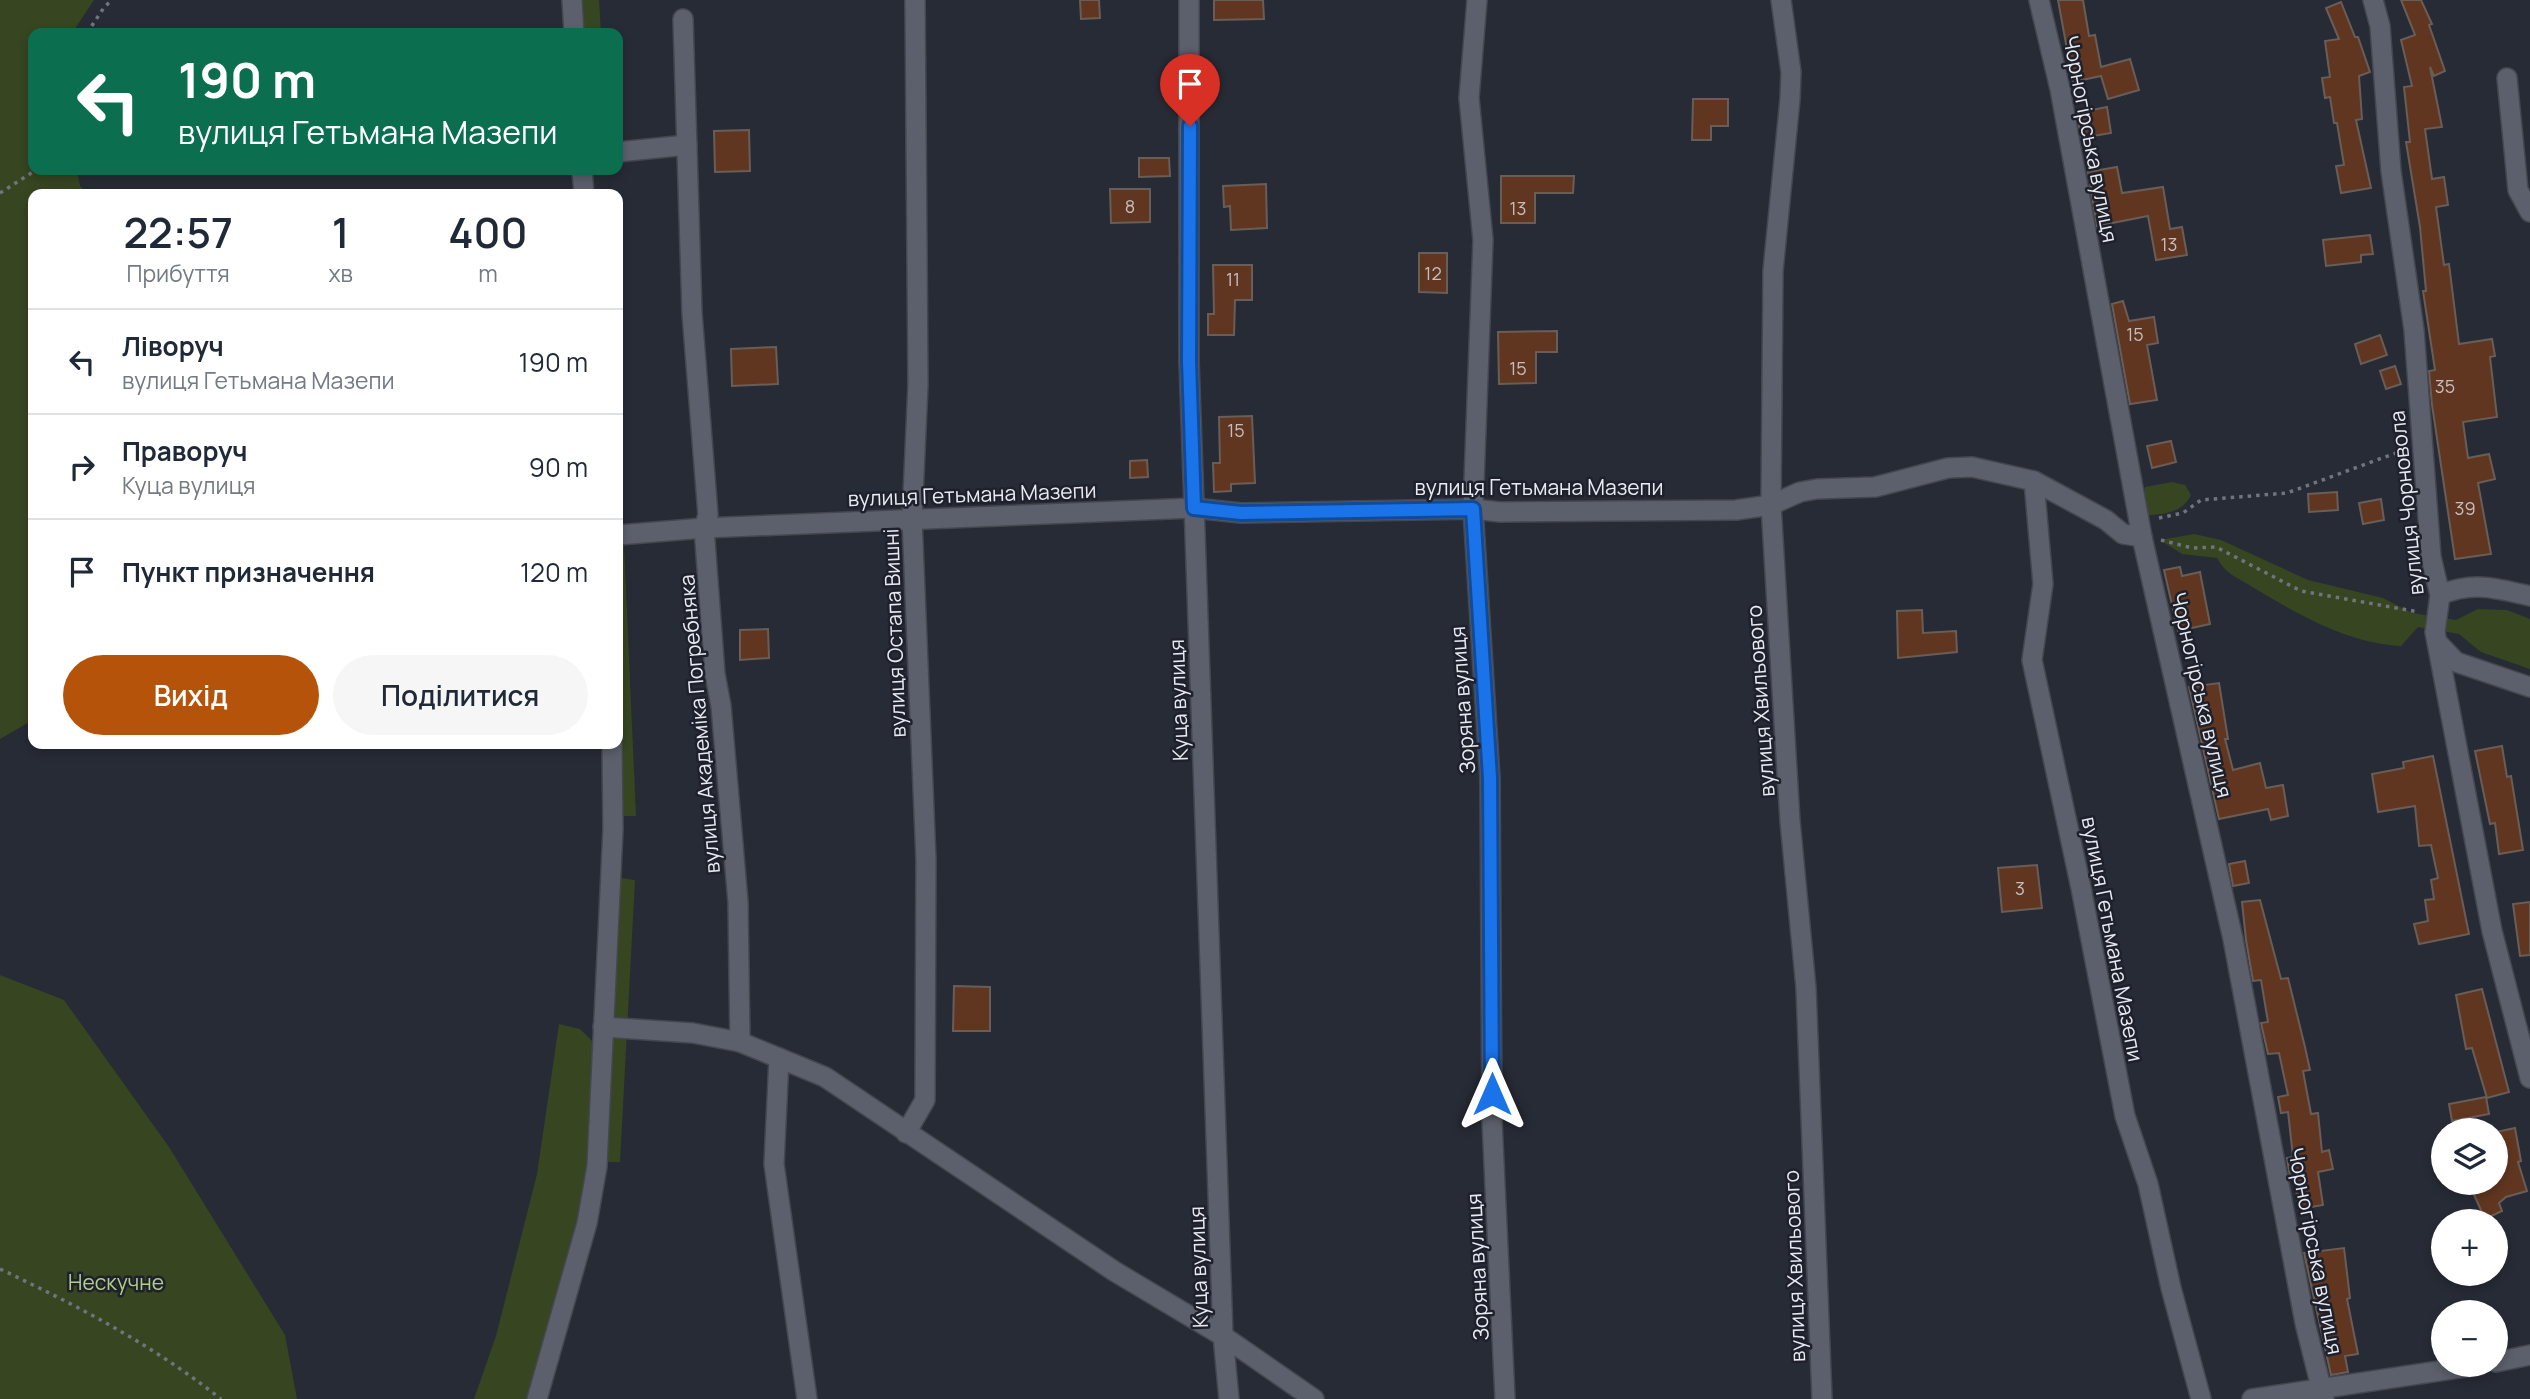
<!DOCTYPE html>
<html lang="uk">
<meta charset="utf-8">
<style>
:root{--surface:#fff;--page:#f6f6f7;--text:#1f2937;--muted:#747a83;--line:#e0e1e3;--accent:#b45309}
body{margin:0;font-family:Manrope,sans-serif;background:var(--page);color:var(--text);height:100vh;display:flex;flex-direction:column;font-size:26px;white-space:nowrap}
*{box-sizing:border-box;margin:0}
p{font-size:23px;color:var(--muted)}
.icon{flex:none;width:38px;height:38px;fill:none;stroke:currentColor;stroke-width:2;stroke-linecap:round;stroke-linejoin:round}
.map{position:relative;flex:1;overflow:hidden}
.panel{position:absolute;left:28px;top:189px;width:595px;height:560px;display:flex;flex-direction:column;background:var(--surface);border-radius:14px;box-shadow:0 4px 10px #0003}
.panel>*{flex:none}
.banner{position:absolute;left:28px;top:28px;width:595px;height:147px;border-radius:14px;box-shadow:0 4px 10px #0003;background:#0b6e4f;color:#fff;overflow:hidden}
.fabs{position:absolute;left:2431px;top:1118px;display:grid;gap:14px}
.fabs a{display:grid;place-items:center;width:77px;height:77px;border-radius:50%;background:var(--surface);box-shadow:0 4px 10px #0003;font-size:35px}
.pin{position:absolute;display:grid;place-items:center;width:60px;height:60px;color:#fff;margin:-72px -30px;border-radius:50% 50% 50% 0;rotate:-45deg;box-shadow:0 0 7px #0007}
.pin .icon{rotate:45deg}
.me{position:absolute;width:77px;margin:-38px;rotate:0deg;stroke-linejoin:round;filter:drop-shadow(0 0 5px #0008)}
.turn{display:flex;align-items:center;gap:24px;height:147px;padding:0 35px;font-size:32px}
.turn .icon{width:91px;height:91px;stroke-width:2.5}
.turn b{display:block;font-size:49px;line-height:60px}
.eta{display:flex;justify-content:space-evenly;align-items:center;height:119px;text-align:center}
.eta b{font-size:42px;font-weight:600;line-height:49px}
.button{display:flex;gap:14px;margin-top:auto;padding:14px 35px}
.button a{flex:1;height:80px;border-radius:42px;background:var(--accent);color:#fff;font-size:28px;font-weight:600;line-height:80px;text-align:center}
.button a+a{background:var(--page);color:var(--text)}
ul{padding:0;list-style:none}
li{display:flex;align-items:center;gap:21px;height:105px;padding:0 35px;border-top:2px solid var(--line)}
li div{flex:1}
li b{display:block;font-size:26px}
li em{font-style:normal}
.map>svg:first-child{display:block}
</style>
<div class="map">
<svg width="2530" height="1399" viewBox="0 0 2530 1399">
<rect width="100%" height="100%" fill="#272b35"/>
<g fill="#374521">
<polygon points="0,0 94,0 72,33 33,33 33,170 77,170 80,186 88,194 33,194 33,720 0,739"/>
<polygon points="582,0 599,0 601,33 584,33"/>
<polygon points="618,409 636,816 623,816 618,703"/>
<path d="M2172,482L2185,485L2191,495C2181,515 2161,514 2141,516L2145,487Z"/>
<path d="M2194,534L2221,540L2308,580L2383,598L2412,613L2456,620L2478,609L2507,610L2530,619V669L2481,652L2459,634L2418,627L2401,646C2347,643 2299,615 2254,588C2239,578 2226,575 2217,558L2182,554L2160,540Z"/>
<polygon points="621,878 635,880 620,1162 605,1162"/>
<polygon points="0,975 64,1000 169,1147 285,1335 297,1399 0,1399"/>
<polygon points="559,1024 580,1029 595,1044 585,1193 527,1399 474,1399 496,1336 537,1174"/>
</g>
<g fill="#613620" stroke="#695d57" stroke-width="2">
<polygon points="1080,0 1099,0 1100,18 1081,19"/>
<polygon points="1214,0 1263,0 1264,19 1214,20"/>
<polygon points="2058,0 2083,0 2089,36 2095,35 2101,67 2130,59 2139,90 2108,99 2101,76 2073,82"/>
<polygon points="2401,0 2421,0 2432,24 2429,25 2445,71 2434,76 2430,67 2442,127 2425,129 2432,179 2444,177 2448,205 2436,207 2444,265 2449,264 2459,344 2492,339 2495,356 2490,357 2497,417 2463,422 2468,458 2489,454 2495,479 2478,483 2491,554 2455,559 2432,405 2429,371 2435,370 2423,291 2426,291 2420,227 2406,142 2410,142 2404,87 2412,86 2401,40 2415,35"/>
<polygon points="2341,2 2355,37 2358,37 2370,72 2359,76 2362,119 2356,120 2371,188 2341,193 2336,166 2344,165 2337,123 2334,123 2330,97 2325,98 2322,78 2330,77 2325,41 2339,39 2326,8"/>
<polygon points="1693,99 1728,99 1728,126 1711,126 1711,140 1692,140"/>
<polygon points="2107,107 2111,133 2081,138 2077,113"/>
<polygon points="749,130 750,171 715,172 714,131"/>
<polygon points="1139,158 1169,158 1170,176 1139,177"/>
<polygon points="2117,167 2122,193 2163,187 2170,229 2182,227 2187,255 2156,260 2148,216 2097,226 2088,172"/>
<polygon points="1501,176 1574,176 1573,193 1535,193 1535,223 1501,223"/>
<polygon points="1266,184 1267,228 1231,230 1230,206 1224,207 1223,186"/>
<polygon points="1110,189 1150,189 1150,222 1111,223"/>
<polygon points="2370,235 2373,254 2361,255 2361,262 2326,266 2323,240"/>
<polygon points="1419,253 1447,253 1447,293 1419,292"/>
<polygon points="1213,265 1252,265 1252,300 1235,300 1234,335 1208,335 1208,314 1214,314"/>
<polygon points="2123,301 2129,321 2154,317 2158,343 2147,345 2157,400 2130,404 2112,304"/>
<polygon points="1557,331 1557,352 1536,352 1536,383 1499,384 1498,332"/>
<polygon points="2380,335 2387,355 2361,364 2355,344"/>
<polygon points="776,347 778,384 732,386 731,349"/>
<polygon points="2395,366 2401,384 2386,389 2380,371"/>
<polygon points="1252,416 1255,483 1231,484 1231,491 1214,492 1213,463 1220,463 1219,417"/>
<polygon points="2171,441 2176,462 2152,468 2147,446"/>
<polygon points="1147,460 1148,477 1130,478 1130,461"/>
<polygon points="2337,492 2338,510 2309,512 2308,494"/>
<polygon points="2381,499 2384,520 2363,524 2359,503"/>
<polygon points="2180,567 2182,576 2200,572 2210,624 2178,631 2164,570"/>
<polygon points="1922,610 1923,633 1956,631 1957,652 1898,658 1897,611"/>
<polygon points="768,629 769,658 740,660 740,630"/>
<polygon points="2219,683 2228,739 2225,739 2233,770 2260,763 2266,788 2283,785 2288,816 2271,820 2268,809 2219,819 2189,687"/>
<polygon points="2502,746 2507,777 2511,776 2523,850 2499,854 2495,823 2490,824 2475,751"/>
<polygon points="2433,756 2469,934 2419,944 2414,924 2428,921 2425,900 2434,899 2431,880 2438,878 2431,845 2419,846 2415,806 2378,812 2372,774 2404,768 2403,762"/>
<polygon points="2245,861 2249,883 2233,886 2229,864"/>
<polygon points="2037,865 2042,908 2002,912 1998,868"/>
<polygon points="2260,900 2281,979 2288,978 2305,1047 2310,1070 2303,1071 2311,1114 2318,1113 2322,1152 2329,1150 2333,1169 2318,1172 2323,1205 2299,1209 2294,1176 2290,1177 2287,1158 2293,1157 2288,1112 2281,1113 2278,1097 2288,1095 2279,1053 2268,1054 2261,1023 2268,1022 2261,980 2253,981 2246,940 2242,902"/>
<polygon points="2530,902 2530,955 2520,956 2513,904"/>
<polygon points="954,986 990,987 990,1031 953,1031"/>
<polygon points="2482,989 2509,1092 2487,1098 2472,1048 2466,1049 2456,995"/>
<polygon points="2486,1097 2489,1114 2452,1121 2449,1104"/>
<polygon points="2515,1128 2521,1161 2518,1162 2527,1191 2506,1197 2499,1203 2502,1211 2485,1219 2471,1188 2483,1183 2496,1183 2496,1178 2500,1176 2496,1132"/>
<polygon points="2344,1248 2350,1298 2347,1299 2358,1354 2345,1356 2348,1372 2331,1375 2304,1253"/>
</g>
<g fill="none" stroke-linecap="round" stroke-linejoin="round">
<g stroke="#44474f" stroke-width="22">
<g id="street">
<polyline points="572,0 574,33"/>
<polyline points="1189,0 1189,361 1223,1336 1229,1399"/>
<polyline points="1477,0 1469,98 1483,240 1473,509 1490,778 1492,1121 1505,1399"/>
<polyline points="1781,0 1791,72 1790,99 1773,271 1771,505 1790,821 1806,988 1822,1399"/>
<polyline points="2039,0 2060,89 2142,537 2233,939 2305,1323 2324,1399"/>
<polyline points="2373,0 2380,26 2391,171 2414,330 2431,557 2440,595 2435,632 2492,931 2530,1078"/>
<polyline points="683,19 692,313 708,515 704,528 715,674 721,706 738,902 740,1042 779,1058 774,1164 807,1399"/>
<polyline points="2507,78 2518,190 2530,212"/>
<polyline points="618,152 687,145"/>
<polyline points="582,170 584,194"/>
<polyline points="2034,481 2043,584 2032,660 2081,888 2125,1116 2148,1184 2171,1288 2201,1399"/>
<polyline points="618,535 704,528 1194,508 1241,513 1473,509 1500,512 1736,510 1771,505 1800,492 1817,489 1875,487 1948,468 1972,467 2034,481 2106,520 2123,534 2142,537"/>
<path d="M2440,595C2472,581 2497,588 2530,596"/>
<polyline points="2437,642 2456,662 2530,687"/>
<polyline points="603,1027 693,1033 740,1042"/>
<polyline points="779,1058 825,1077 1114,1271 1223,1336 1314,1399"/>
<polyline points="906,1133 925,1100 926,860 912,519 918,384 915,0"/>
<polyline points="2496,1362 2530,1355"/>
<polyline points="537,1399 587,1223 597,1166 613,829 612,744"/>
<polyline points="2252,1399 2479,1365"/>
</g>
</g>
<g stroke="#71747d" stroke-width="3.5" stroke-dasharray="3.5 5" stroke-linecap="butt">
<polyline points="87,33 105,6 113,0"/>
<polyline points="0,193 36,170"/>
<polyline points="2159,518 2183,513 2201,500 2287,493 2404,450"/>
<polyline points="2161,540 2192,548 2216,547 2301,591 2419,612"/>
<path d="M0,1269C80,1307 151,1344 221,1399"/>
</g>
<use href="#street" stroke="#5c606c" stroke-width="19"/>
</g>
<g fill="none" stroke-linecap="round" stroke-linejoin="round">
<g stroke="#114b97" stroke-width="18">
<polyline id="route" points="1190,126 1189,361 1194,508 1241,513 1473,509 1490,778 1492,1094"/>
</g>
<use href="#route" stroke="#1a73e8" stroke-width="12"/>
</g>
<g text-anchor="middle" dominant-baseline="central" stroke-width="5" stroke-linejoin="round" paint-order="stroke">
<g font-size="18" fill="#c6bdbd">
<text x="1130" y="206">8</text>
<text x="1518" y="208">13</text>
<text x="2169" y="244">13</text>
<text x="1433" y="273">12</text>
<text x="1233" y="279">11</text>
<text x="2135" y="334">15</text>
<text x="1518" y="368">15</text>
<text x="2445" y="386">35</text>
<text x="1236" y="430">15</text>
<text x="2465" y="508">39</text>
<text x="2020" y="888">3</text>
</g>
<g font-size="21" fill="#e8eaf1" stroke="#1e212b">
<text transform="translate(2091 139) rotate(79)">Чорногірська вулиця</text>
<text x="1539" y="487">вулиця Гетьмана Мазепи</text>
<text transform="translate(972 494) rotate(-2)">вулиця Гетьмана Мазепи</text>
<text transform="translate(2406 503) rotate(-96)">вулиця Чорновола</text>
<text transform="translate(894 633) rotate(-92)">вулиця Остапа Вишні</text>
<text transform="translate(2202 695) rotate(77)">Чорногірська вулиця</text>
<text transform="translate(1178 700) rotate(-92)">Куца вулиця</text>
<text transform="translate(1462 700) rotate(-94)">Зоряна вулиця</text>
<text transform="translate(1760 701) rotate(-94)">вулиця Хвильового</text>
<text transform="translate(699 724) rotate(-95)">вулиця Академіка Погребняка</text>
<text transform="translate(2113 939) rotate(79)">вулиця Гетьмана Мазепи</text>
<text transform="translate(2316 1251) rotate(79)">Чорногірська вулиця</text>
<text transform="translate(1794 1266) rotate(-92)">вулиця Хвильового</text>
<text transform="translate(1198 1267) rotate(-92)">Куца вулиця</text>
<text transform="translate(1477 1267) rotate(-93)">Зоряна вулиця</text>
</g>
<g font-size="21" fill="#b1ce86" stroke="#1e212b">
<text x="116" y="1282">Нескучне</text>
</g>
</g>
</svg>
<div class="fabs">
<a><svg class="icon" aria-label="layers" viewBox="0 0 24 24"><path d="M12 4l9 5-9 5-9-5zM3 14l9 5 9-5"/></svg></a>
<a>+</a>
<a>−</a>
</div>
<div class="pin" style="left:1190px;top:126px;background:#d93025"><svg class="icon" aria-label="arrive" viewBox="0 0 24 24"><path d="M6 21V4h12l-3 4 3 4H6"/></svg></div>
<svg class="me" style="left:1492px;top:1094px" viewBox="-20 -20 40 40"><path d="M0-17L14 15 0 8-14 15z" fill="#1a73e8" stroke="#fff" stroke-width="4"/></svg>
<div class="banner">
<div class="turn"><svg class="icon" aria-label="left" viewBox="0 0 24 24"><path d="M17 20v-9H6M10 6l-5 5 5 5"/></svg><div><b>190 m</b>вулиця Гетьмана Мазепи</div></div>
</div>
<section class="panel">
<div class="eta">
<div><b>22:57</b><p>Прибуття</p></div>
<div><b>1</b><p>хв</p></div>
<div><b>400</b><p>m</p></div>
</div>
<ul>
<li><svg class="icon" aria-label="left" viewBox="0 0 24 24"><path d="M17 20v-9H6M10 6l-5 5 5 5"/></svg><div><b>Ліворуч</b><p>вулиця Гетьмана Мазепи</p></div><em>190 m</em></li>
<li><svg class="icon" aria-label="right" viewBox="0 0 24 24"><path d="M7 20v-9h11M14 6l5 5-5 5"/></svg><div><b>Праворуч</b><p>Куца вулиця</p></div><em>90 m</em></li>
<li><svg class="icon" aria-label="arrive" viewBox="0 0 24 24"><path d="M6 21V4h12l-3 4 3 4H6"/></svg><div><b>Пункт призначення</b></div><em>120 m</em></li>
</ul>
<div class="button"><a>Вихід</a><a>Поділитися</a></div>
</section>
</div>
